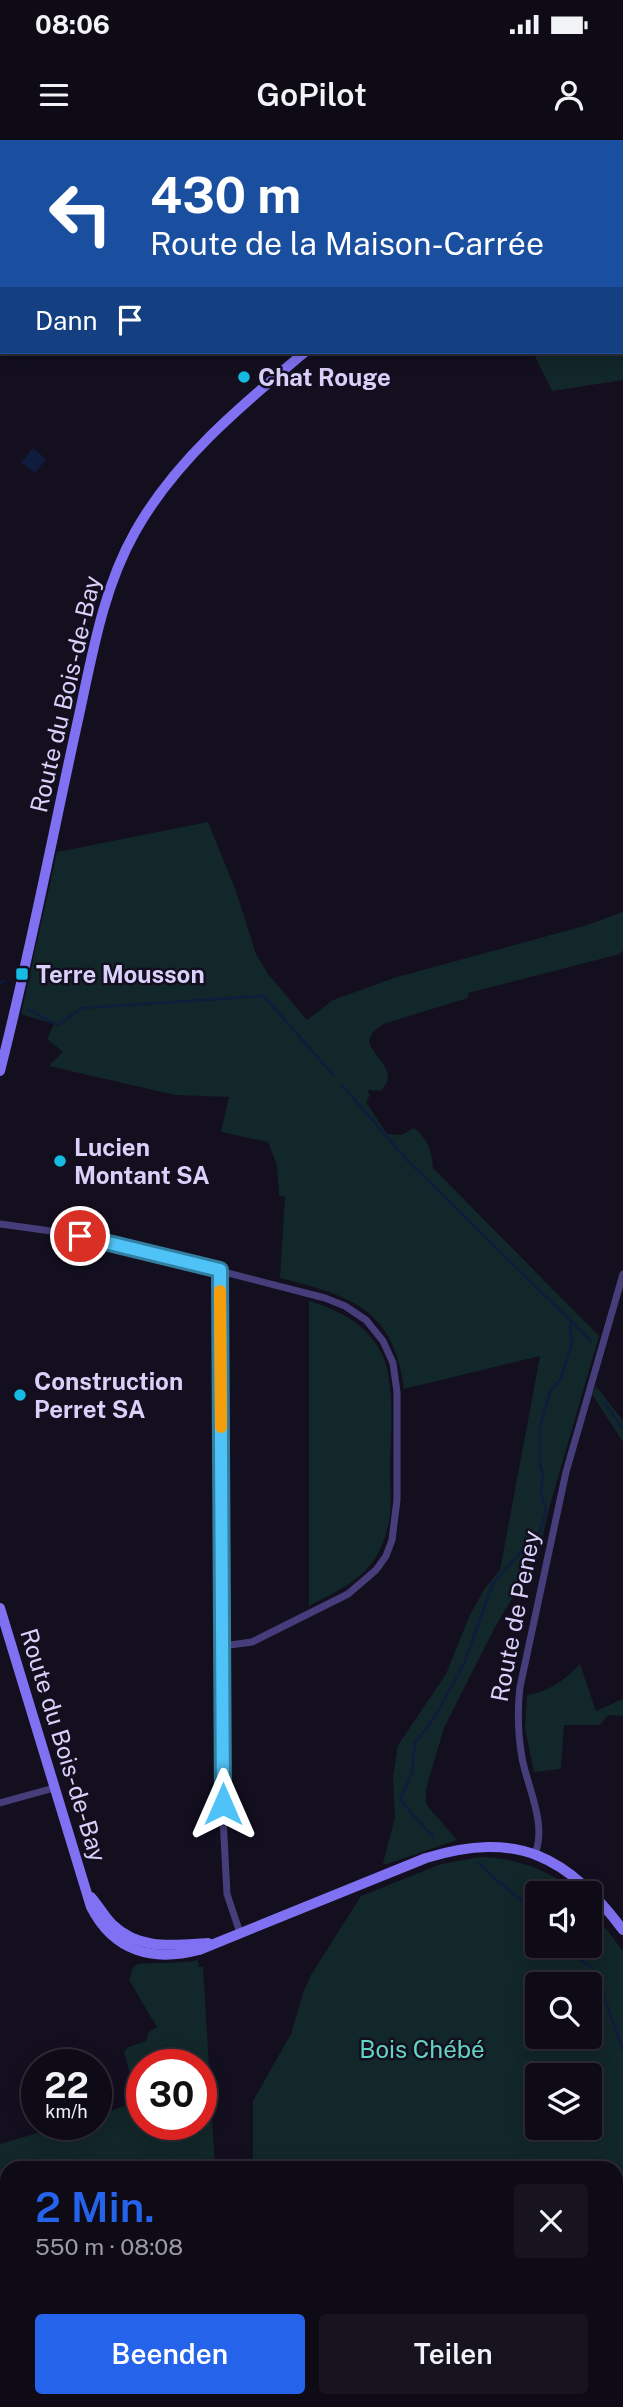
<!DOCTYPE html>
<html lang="de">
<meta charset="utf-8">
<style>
:root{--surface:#0e0b17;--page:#171420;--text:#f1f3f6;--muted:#9b9ba1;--line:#2e2b36;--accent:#2563eb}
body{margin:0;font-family:"Public Sans",sans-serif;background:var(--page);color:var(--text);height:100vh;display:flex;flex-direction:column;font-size:26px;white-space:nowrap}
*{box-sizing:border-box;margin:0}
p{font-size:23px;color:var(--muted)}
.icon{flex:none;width:38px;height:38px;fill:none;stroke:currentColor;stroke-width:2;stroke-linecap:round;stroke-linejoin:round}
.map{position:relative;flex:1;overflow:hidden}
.details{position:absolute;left:0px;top:2021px;width:623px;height:247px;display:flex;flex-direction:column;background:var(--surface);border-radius:21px 21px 0 0;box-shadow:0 4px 18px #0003,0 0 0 2px var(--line)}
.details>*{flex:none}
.hud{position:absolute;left:0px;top:0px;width:623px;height:214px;box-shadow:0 4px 18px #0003,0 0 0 2px var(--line);background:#1a4fa0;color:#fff;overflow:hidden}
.tools{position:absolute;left:525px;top:1741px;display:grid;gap:14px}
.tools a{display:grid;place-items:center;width:77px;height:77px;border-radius:7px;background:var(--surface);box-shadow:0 4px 18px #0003,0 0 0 2px var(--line);font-size:35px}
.speed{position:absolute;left:21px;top:1909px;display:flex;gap:14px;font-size:35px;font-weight:700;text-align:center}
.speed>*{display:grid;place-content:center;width:91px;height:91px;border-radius:50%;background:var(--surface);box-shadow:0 4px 18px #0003,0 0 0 2px var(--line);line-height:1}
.speed small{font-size:18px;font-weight:400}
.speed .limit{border:10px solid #d22;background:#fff;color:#111}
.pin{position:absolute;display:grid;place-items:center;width:60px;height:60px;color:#fff;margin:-30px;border:4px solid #fff;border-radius:50%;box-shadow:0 2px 7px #0007}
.me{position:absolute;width:77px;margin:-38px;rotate:0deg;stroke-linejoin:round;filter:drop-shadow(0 0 5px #0008)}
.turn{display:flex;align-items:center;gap:24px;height:147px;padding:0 35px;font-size:32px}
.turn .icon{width:91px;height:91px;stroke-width:2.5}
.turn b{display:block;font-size:49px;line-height:60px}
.then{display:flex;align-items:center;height:66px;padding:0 35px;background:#0003;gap:14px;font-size:26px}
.round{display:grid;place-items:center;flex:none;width:74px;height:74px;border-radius:7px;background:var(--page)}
.summary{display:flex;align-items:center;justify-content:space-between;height:119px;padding:0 35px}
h1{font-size:42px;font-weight:600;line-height:52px;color:var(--accent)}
.primary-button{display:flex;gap:14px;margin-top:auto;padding:14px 35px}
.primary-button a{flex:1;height:80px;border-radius:7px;background:var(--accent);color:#fff;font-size:28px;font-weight:600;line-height:80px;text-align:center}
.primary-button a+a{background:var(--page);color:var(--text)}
.status{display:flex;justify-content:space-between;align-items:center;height:49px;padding:0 35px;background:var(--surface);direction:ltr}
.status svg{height:19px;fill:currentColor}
header{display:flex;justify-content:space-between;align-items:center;height:91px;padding:0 35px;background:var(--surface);font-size:32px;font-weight:600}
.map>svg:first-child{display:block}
</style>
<div class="status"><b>08:06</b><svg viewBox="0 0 49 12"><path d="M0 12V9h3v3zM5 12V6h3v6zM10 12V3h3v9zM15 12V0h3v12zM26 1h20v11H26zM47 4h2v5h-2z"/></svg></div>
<header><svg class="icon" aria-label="menu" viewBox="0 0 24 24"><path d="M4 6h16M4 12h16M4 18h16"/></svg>GoPilot<svg class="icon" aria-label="person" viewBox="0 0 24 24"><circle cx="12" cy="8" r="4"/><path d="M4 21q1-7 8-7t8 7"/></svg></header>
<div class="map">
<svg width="623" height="2267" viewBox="0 0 623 2267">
<rect width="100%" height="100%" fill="#130f1f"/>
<g fill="#122729" fill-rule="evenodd">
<polygon points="623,155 623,240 552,251 533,212 621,212"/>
<path d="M208,682L236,751L256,814L268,834L307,880L333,860L397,837L584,786L623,772V810L620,814L468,853V858L383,884L372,893L369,901C374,920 400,929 381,951L367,950L370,955L366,962L387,994L402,995L414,988C428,1000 432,1010 433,1028L599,1196L548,1372L539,1414L495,1487L444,1588L426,1649V1663L430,1669L457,1700L387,1724H383L395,1677L393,1637L398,1605L446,1534L469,1477L485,1448L500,1430L540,1216L404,1249C394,1168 350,1156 280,1138L285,1057L279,1055L277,1025L268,1002L221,992L229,957L175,955L49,926L63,912L47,899L54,884L21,874L57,712Z"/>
<path d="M309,1161C339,1170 369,1185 383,1216C396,1248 390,1298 390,1333C390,1348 392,1365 389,1381C386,1394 382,1409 374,1420C358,1443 333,1453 309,1466Z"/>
<polygon points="596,1246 623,1281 623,1302 592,1254"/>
<path d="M580,1524L596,1571L623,1559V1576L608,1575L600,1585H564L561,1629L534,1632L525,1588L527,1555C548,1552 567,1539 580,1524Z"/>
<path d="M480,1717C516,1718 549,1729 576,1753L537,1754V1806H590V1768L623,1811V2267H107L104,2261H616V2028H253V1961L291,1894L303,1853L311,1835L361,1756L441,1724ZM537,1844H590V1897H537ZM537,1936H590V1988H537Z"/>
<path d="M198,1820L199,1827H203L215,2028H7V2115L0,2105V2004L65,1985L96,1984V1975L138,1962L124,1912L127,1908L146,1901L149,1892L157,1887L129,1840C131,1835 131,1828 136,1825C140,1822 185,1824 198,1820ZM142,1925H201V1984H142Z"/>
</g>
<g fill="#0f1c3d">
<polygon points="33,308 46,319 35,333 21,322"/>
<polygon points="0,2105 7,2115 7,2261 104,2261 107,2267 0,2267"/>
</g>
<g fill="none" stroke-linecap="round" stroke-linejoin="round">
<g stroke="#0f1c3d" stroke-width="2.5">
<polyline points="0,843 4,841"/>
<polyline points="29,870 58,885 82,868 264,856 334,936"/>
<polyline points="342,945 407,1020 591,1201"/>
<polyline points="605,1263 623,1289"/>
<polyline points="434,1698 400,1660 412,1633 415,1603 434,1578 464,1524 493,1443 540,1391 546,1372 541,1352 543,1335 540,1325 540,1287 550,1252 561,1238 572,1203 570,1189 571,1182"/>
<polyline points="479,1723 494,1738 531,1768 537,1777"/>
<path d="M564,1806C571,1819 587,1820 595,1832L623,1910"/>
</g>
<g stroke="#463e7a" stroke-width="7">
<polyline points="621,24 623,23"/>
<polyline points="0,1084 80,1095 325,1158 345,1166 366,1180 383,1201 393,1223 397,1252 397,1360 392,1400 386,1416 376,1430 348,1454 252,1502 223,1506"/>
<polyline points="220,1130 223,1678 227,1754 240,1793"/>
<polyline points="0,1663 54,1648"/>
<path d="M535,1714C547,1684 528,1649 522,1618C518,1594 517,1571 520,1547L566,1332L623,1134"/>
</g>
<g stroke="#8071f2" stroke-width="10">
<polyline points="499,0 500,2"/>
<path d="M0,931C29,818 51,703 76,589C91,523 101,452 135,392C175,320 243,264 305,212"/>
<path d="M0,1468L91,1767C114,1812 153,1822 199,1810L426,1718C518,1690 567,1716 623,1790"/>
<path d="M91,1757C99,1766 104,1776 112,1784C140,1811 174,1805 208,1803"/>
</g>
</g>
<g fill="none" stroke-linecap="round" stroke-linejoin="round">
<g stroke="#337fa1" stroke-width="18">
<polyline id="route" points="80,1096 220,1130 223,1664"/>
</g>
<use href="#route" stroke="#4fc3f7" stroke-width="12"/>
<polyline stroke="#f59e0b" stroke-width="12" points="220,1151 221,1287"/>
</g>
<g fill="#15bbe3" stroke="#130f1f" stroke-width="2.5">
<circle cx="244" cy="237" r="7"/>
<rect x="15" y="827" width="14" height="14" rx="3.5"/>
<circle cx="60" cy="1021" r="7"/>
<circle cx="20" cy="1255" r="7"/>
</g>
<g text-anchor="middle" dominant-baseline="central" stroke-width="5" stroke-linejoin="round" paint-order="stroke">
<g font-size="24" font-weight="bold" fill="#dad1fb" stroke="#130f1f" text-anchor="start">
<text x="258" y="237">Chat Rouge</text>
<text x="36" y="834">Terre Mousson</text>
<text x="74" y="1007">Lucien<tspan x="74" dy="28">Montant SA</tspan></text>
<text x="34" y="1241">Construction<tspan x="34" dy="28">Perret SA</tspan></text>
</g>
<g font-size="24" fill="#dad1fb" stroke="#130f1f">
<text transform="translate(65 554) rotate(-77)">Route du Bois-de-Bay</text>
<text transform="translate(515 1476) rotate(-79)">Route de Peney</text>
<text transform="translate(64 1605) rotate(73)">Route du Bois-de-Bay</text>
</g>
<g font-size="24" fill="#64d4c2" stroke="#130f1f">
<text x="422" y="1909">Bois Chébé</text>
</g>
</g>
</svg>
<div class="tools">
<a><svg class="icon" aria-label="sound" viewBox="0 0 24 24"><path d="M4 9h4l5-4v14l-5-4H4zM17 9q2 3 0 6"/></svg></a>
<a><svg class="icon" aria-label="search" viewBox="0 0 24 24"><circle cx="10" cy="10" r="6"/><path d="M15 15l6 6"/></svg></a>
<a><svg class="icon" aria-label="layers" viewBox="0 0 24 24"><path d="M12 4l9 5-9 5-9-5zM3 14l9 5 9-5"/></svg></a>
</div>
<div class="speed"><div>22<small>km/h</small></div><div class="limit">30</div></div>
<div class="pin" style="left:80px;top:1096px;background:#d93025"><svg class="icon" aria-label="arrive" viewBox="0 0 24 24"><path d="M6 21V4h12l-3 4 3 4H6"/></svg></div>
<svg class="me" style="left:223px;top:1664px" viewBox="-20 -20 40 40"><path d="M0-17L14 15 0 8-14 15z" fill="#4fc3f7" stroke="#fff" stroke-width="4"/></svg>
<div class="hud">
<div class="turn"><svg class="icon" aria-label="left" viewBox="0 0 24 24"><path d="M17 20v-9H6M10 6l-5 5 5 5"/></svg><div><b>430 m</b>Route de la Maison-Carrée</div></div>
<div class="then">Dann<svg class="icon" aria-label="arrive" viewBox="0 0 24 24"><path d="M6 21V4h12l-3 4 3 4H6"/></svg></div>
</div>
<section class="details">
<div class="summary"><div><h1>2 Min.</h1><p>550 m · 08:08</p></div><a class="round"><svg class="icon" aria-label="close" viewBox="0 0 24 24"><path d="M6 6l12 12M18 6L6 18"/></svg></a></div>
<div class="primary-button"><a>Beenden</a><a>Teilen</a></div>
</section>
</div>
